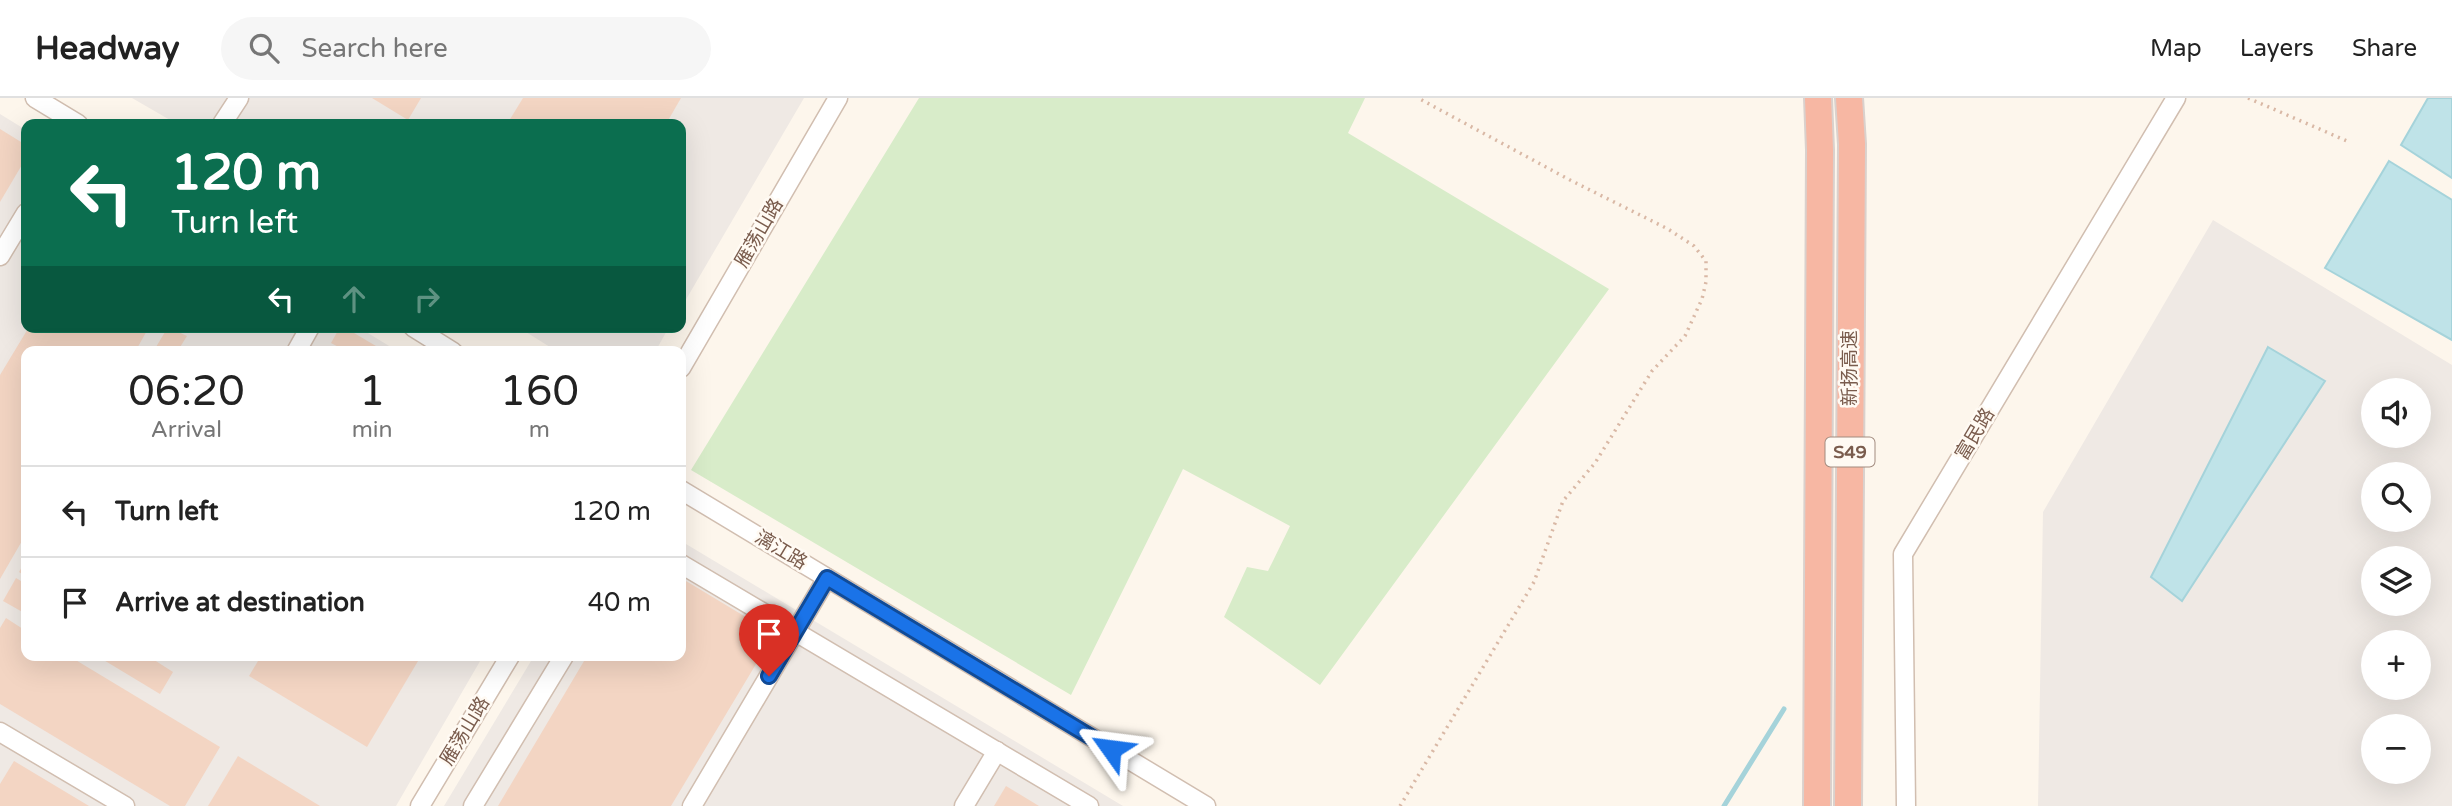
<!DOCTYPE html>
<meta charset="utf-8">
<style>
:root{--surface:#fff;--page:#f6f6f6;--text:#222;--muted:#767676;--line:#e0e0e0}
body{margin:0;font-family:"Varela Round","Noto Sans SC",sans-serif;background:var(--page);color:var(--text);height:100vh;display:flex;flex-direction:column;font-size:26px;white-space:nowrap}
*{box-sizing:border-box;margin:0}
p{font-size:23px;color:var(--muted)}
.icon{flex:none;width:38px;height:38px;fill:none;stroke:currentColor;stroke-width:2;stroke-linecap:round;stroke-linejoin:round}
.map{position:relative;flex:1;overflow:hidden}
.details{position:absolute;left:21px;top:248px;width:665px;height:315px;display:flex;flex-direction:column;background:var(--surface);border-radius:14px;box-shadow:0 7px 28px #0002}
.details>*{flex:none}
.guide{position:absolute;left:21px;top:21px;width:665px;height:214px;border-radius:14px;box-shadow:0 7px 28px #0002;background:#0b6e4f;color:#fff;overflow:hidden}
.controls{position:absolute;left:2361px;top:280px;display:grid;gap:14px}
.controls a{display:grid;place-items:center;width:70px;height:70px;border-radius:50%;background:var(--surface);box-shadow:0 7px 28px #0002;font-size:35px}
.pin{position:absolute;display:grid;place-items:center;width:60px;height:60px;color:#fff;margin:-72px -30px;border-radius:50% 50% 50% 0;rotate:-45deg;box-shadow:0 0 7px #0007}
.pin .icon{rotate:45deg}
.me{position:absolute;width:77px;margin:-38px;rotate:301deg;stroke-linejoin:round;filter:drop-shadow(0 0 5px #0008)}
.turn{display:flex;align-items:center;gap:24px;height:147px;padding:0 35px;font-size:32px}
.turn .icon{width:91px;height:91px;stroke-width:2.5}
.turn b{display:block;font-size:49px;line-height:60px}
.lanes{display:flex;align-items:center;height:66px;padding:0 35px;background:#0003;justify-content:center;gap:35px;direction:ltr}
.lanes .off{opacity:.35}
.eta{display:flex;justify-content:space-evenly;align-items:center;height:119px;text-align:center}
.eta b{font-size:42px;font-weight:600;line-height:49px}
ul{padding:0;list-style:none}
li{display:flex;align-items:center;gap:21px;height:91px;padding:0 35px;border-top:2px solid var(--line)}
li div{flex:1}
li b{display:block;font-size:26px}
li em{font-style:normal}
header{display:flex;align-items:center;gap:42px;box-sizing:border-box;height:98px;padding:0 35px;background:var(--surface);border-bottom:2px solid var(--line)}
header strong{font-size:33px}
nav{display:flex;gap:38px;margin-inline-start:auto;font-size:24px}
.search{width:490px;height:63px;background:var(--page);display:flex;align-items:center;gap:18px;box-sizing:border-box;padding:0 24px;border-radius:38px;color:var(--muted);font-size:26px}
.map>svg:first-child{display:block}
</style>
<header>
<strong>Headway</strong>
<div class="search"><svg class="icon" aria-label="search" viewBox="0 0 24 24"><circle cx="10" cy="10" r="6"/><path d="M15 15l6 6"/></svg>Search here</div>
<nav><a>Map</a><a>Layers</a><a>Share</a></nav>
</header>
<div class="map">
<svg width="2452" height="708" viewBox="0 0 2452 708">
<rect width="100%" height="100%" fill="#fdf6ec"/>
<g fill="#efe9e4" fill-rule="evenodd">
<polygon points="132,0 804,0 681,210 681,26 177,26"/>
<polygon points="0,16 26,32 26,229 358,229 399,254 26,254 26,558 483,558 396,708 0,708"/>
<path d="M2213,122L2452,267V708H2038L2043,414ZM2373,292H2418V338H2373ZM2373,376H2418V422H2373ZM2373,460H2418V506H2373ZM2373,544H2418V590H2373ZM2373,628H2418V674H2373Z"/>
<polygon points="518,229 669,229 655,254 558,254"/>
<polygon points="681,443 1123,708 444,708 534,558 681,558"/>
</g>
<polygon fill="#d8ecc9" points="919,0 1365,0 1348,35 1609,191 1320,587 1224,519 1247,469 1268,473 1290,428 1183,371 1071,597 691,372"/>
<g fill="#bfe3e8" stroke="#a5d3da" stroke-width="2">
<polygon points="2428,0 2452,0 2452,80 2401,47"/>
<polygon points="2389,63 2452,102 2452,242 2325,170"/>
<polygon points="2268,249 2325,283 2182,503 2151,479"/>
</g>
<g fill="none" stroke-linecap="round" stroke-linejoin="round">
<polyline stroke="#a5d3da" stroke-width="5" points="1724,708 1784,611"/>
</g>
<g fill="#f3d5c3">
<polygon points="372,0 421,0 408,22"/>
<polygon points="523,0 681,0 666,26 507,26"/>
<polygon points="0,31 26,47 26,60 0,104"/>
<polygon points="29,229 149,229 135,254 26,254 26,436 0,481 0,277"/>
<polygon points="168,229 187,238 177,254 153,254"/>
<polygon points="340,229 344,229 386,254 348,254 331,245"/>
<polygon points="26,462 26,479 19,474"/>
<polygon points="16,480 26,486 26,516 3,503"/>
<polygon points="681,480 774,536 671,708 498,708 587,558 681,558"/>
<polygon points="6,520 26,533 26,558 69,558 220,649 185,708 170,708 0,606 0,530"/>
<polygon points="97,558 148,558 173,574 160,596"/>
<polygon points="261,558 421,558 367,649 249,578"/>
<polygon points="238,658 320,708 208,708"/>
<polygon points="14,663 89,708 0,708 0,686"/>
<polygon points="1006,688 1039,708 994,708"/>
</g>
<g fill="none" stroke-linecap="round" stroke-linejoin="round">
<g stroke="#d1beb0" stroke-width="21">
<g id="minor">
<polyline points="35,0 78,26"/>
<polyline points="222,26 239,0"/>
<polyline points="0,158 26,115"/>
<polyline points="413,229 453,254"/>
<polyline points="296,254 310,229"/>
<polyline points="681,270 838,0"/>
<polyline points="681,392 1206,708"/>
<polyline points="681,466 1089,708"/>
<polyline points="0,634 125,708"/>
<polyline points="420,708 510,558"/>
<polyline points="473,708 564,558"/>
<polyline points="692,708 827,480"/>
<polyline points="964,708 997,653"/>
<polyline points="1906,708 1903,456 2176,0"/>
</g>
</g>
<g stroke="#dad1cd" stroke-width="30">
<g id="highway">
<polyline points="1817,708 1820,52 1818,0"/>
<polyline points="1848,708 1852,46 1849,0"/>
</g>
</g>
<g stroke="#d9b8a5" stroke-width="3.5" stroke-dasharray="2 5" stroke-linecap="butt">
<polyline points="2248,0 2347,43"/>
<polyline points="1400,708 1534,484 1563,403 1595,365 1652,273 1685,238 1702,201 1706,184 1706,163 1694,148 1668,131 1570,82 1418,0"/>
</g>
<use href="#minor" stroke="#fff" stroke-width="18"/>
<use href="#highway" stroke="#f7b7a3" stroke-width="26"/>
</g>
<g fill="none" stroke-linecap="round" stroke-linejoin="round">
<g stroke="#114b97" stroke-width="18">
<polyline id="route" points="769,578 827,480 1111,651"/>
</g>
<use href="#route" stroke="#1a73e8" stroke-width="12"/>
</g>
<g text-anchor="middle" dominant-baseline="central" stroke-width="5" stroke-linejoin="round" paint-order="stroke">
<rect fill="#fffaf3" stroke="#a28b7f" stroke-width="2" x="1825.5" y="339.5" width="49" height="29" rx="5"/>
<g font-size="18" font-weight="bold" fill="#7a5c4d">
<text x="1850" y="354">S49</text>
</g>
<g font-size="19" fill="#7a5c4d" stroke="#fffaf3">
<text transform="translate(759 135) rotate(-60)">雁荡山路</text>
<text transform="translate(1850 270) rotate(-90)">新扬高速</text>
<text transform="translate(1975 336) rotate(-59)">富民路</text>
<text transform="translate(781 452) rotate(31)">漓江路</text>
<text transform="translate(465 633) rotate(-59)">雁荡山路</text>
</g>
</g>
</svg>
<div class="controls">
<a><svg class="icon" aria-label="sound" viewBox="0 0 24 24"><path d="M4 9h4l5-4v14l-5-4H4zM17 9q2 3 0 6"/></svg></a>
<a><svg class="icon" aria-label="search" viewBox="0 0 24 24"><circle cx="10" cy="10" r="6"/><path d="M15 15l6 6"/></svg></a>
<a><svg class="icon" aria-label="layers" viewBox="0 0 24 24"><path d="M12 4l9 5-9 5-9-5zM3 14l9 5 9-5"/></svg></a>
<a>+</a>
<a>−</a>
</div>
<div class="pin" style="left:769px;top:578px;background:#d93025"><svg class="icon" aria-label="arrive" viewBox="0 0 24 24"><path d="M6 21V4h12l-3 4 3 4H6"/></svg></div>
<svg class="me" style="left:1111px;top:651px" viewBox="-20 -20 40 40"><path d="M0-17L14 15 0 8-14 15z" fill="#1a73e8" stroke="#fff" stroke-width="4"/></svg>
<div class="guide">
<div class="turn"><svg class="icon" aria-label="left" viewBox="0 0 24 24"><path d="M17 20v-9H6M10 6l-5 5 5 5"/></svg><div><b>120 m</b>Turn left</div></div>
<div class="lanes"><svg class="icon" aria-label="left" viewBox="0 0 24 24"><path d="M17 20v-9H6M10 6l-5 5 5 5"/></svg><svg class="icon off" aria-label="ahead" viewBox="0 0 24 24"><path d="M12 20V5M6 11l6-6 6 6"/></svg><svg class="icon off" aria-label="right" viewBox="0 0 24 24"><path d="M7 20v-9h11M14 6l5 5-5 5"/></svg></div>
</div>
<section class="details">
<div class="eta">
<div><b>06:20</b><p>Arrival</p></div>
<div><b>1</b><p>min</p></div>
<div><b>160</b><p>m</p></div>
</div>
<ul>
<li><svg class="icon" aria-label="left" viewBox="0 0 24 24"><path d="M17 20v-9H6M10 6l-5 5 5 5"/></svg><div><b>Turn left</b></div><em>120 m</em></li>
<li><svg class="icon" aria-label="arrive" viewBox="0 0 24 24"><path d="M6 21V4h12l-3 4 3 4H6"/></svg><div><b>Arrive at destination</b></div><em>40 m</em></li>
</ul>
</section>
</div>
